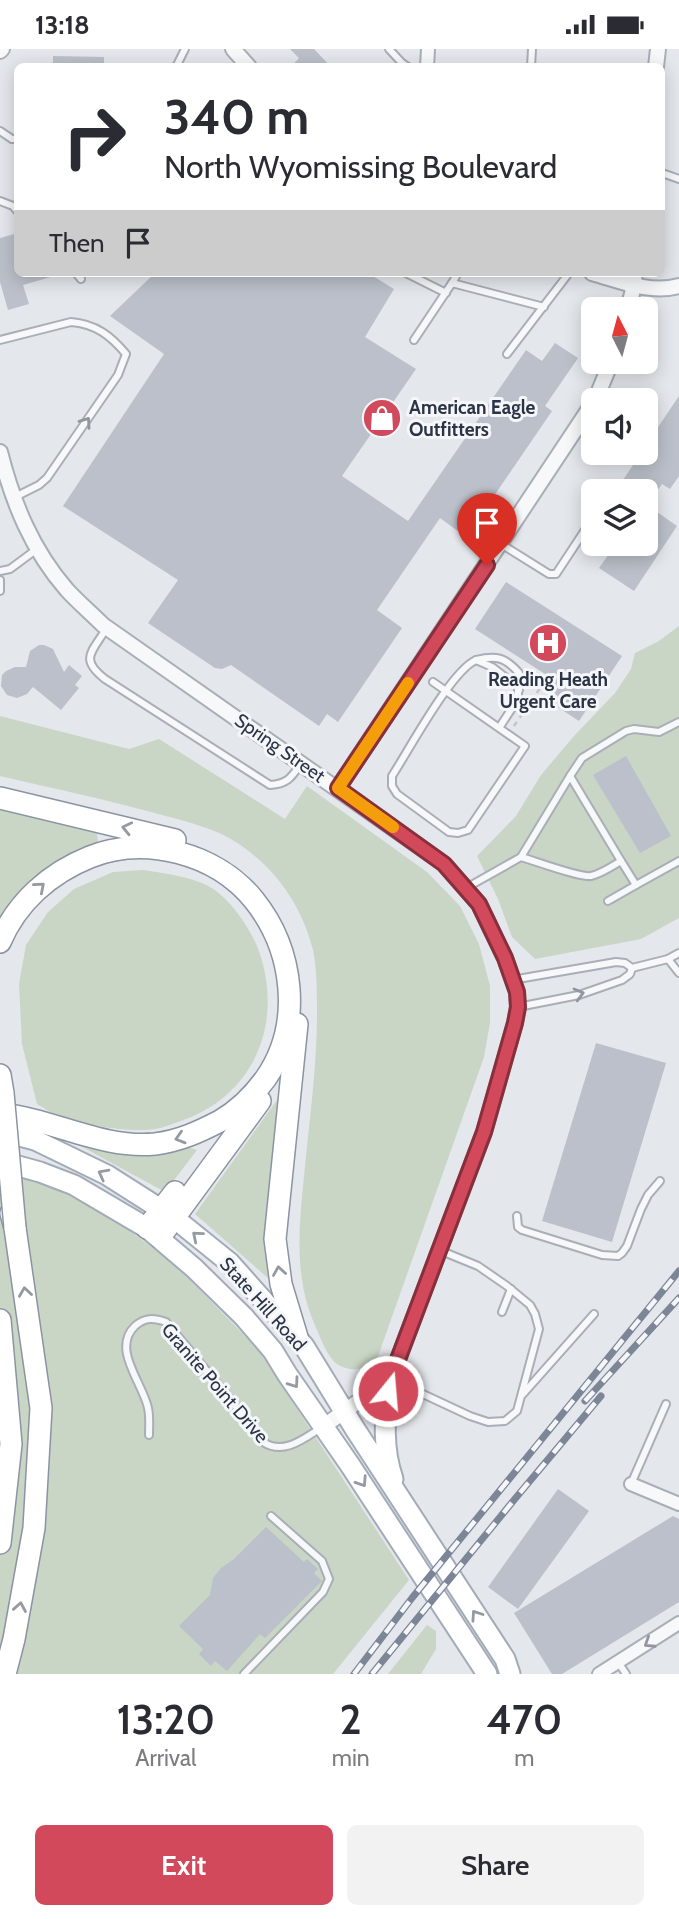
<!DOCTYPE html>
<style>
:root{--surface:#fff;--page:#f2f2f3;--text:#2b2b33;--muted:#7c7c81;--accent:#d1495b}
body{margin:0;font-family:Cabin,sans-serif;background:var(--page);color:var(--text);height:100vh;display:flex;flex-direction:column;font-size:26px;white-space:nowrap}
*{box-sizing:border-box;margin:0}
p{font-size:23px;color:var(--muted)}
.icon{flex:none;width:38px;height:38px;fill:none;stroke:currentColor;stroke-width:2;stroke-linecap:round;stroke-linejoin:round}
.map{position:relative;height:1625px;overflow:hidden}
.sheet{display:flex;flex-direction:column;background:var(--surface);flex:1}
.sheet>*{flex:none}
.guide{position:absolute;left:14px;top:14px;width:651px;height:214px;border-radius:10px;box-shadow:0 4px 18px #0003;background:#fff;color:var(--text);overflow:hidden}
.needle{width:46px;rotate:354deg}
.fabs{position:absolute;left:581px;top:248px;display:grid;gap:14px}
.fabs a{display:grid;place-items:center;width:77px;height:77px;border-radius:10px;background:var(--surface);box-shadow:0 4px 18px #0003;font-size:35px}
.pin{position:absolute;display:grid;place-items:center;width:60px;height:60px;color:#fff;margin:-72px -30px;border-radius:50% 50% 50% 0;rotate:-45deg;box-shadow:0 0 7px #0007}
.pin .icon{rotate:45deg}
.me{position:absolute;width:77px;margin:-38px;rotate:17deg;stroke-linejoin:round;filter:drop-shadow(0 0 5px #0008)}
.turn{display:flex;align-items:center;gap:24px;height:147px;padding:0 35px;font-size:32px}
.turn .icon{width:91px;height:91px;stroke-width:2.5}
.turn b{display:block;font-size:49px;line-height:60px}
.then{display:flex;align-items:center;height:66px;padding:0 35px;background:#0003;gap:14px;font-size:26px}
.eta{display:flex;justify-content:space-evenly;align-items:center;height:119px;text-align:center}
.eta b{font-size:42px;font-weight:600;line-height:49px}
.primary-button{display:flex;gap:14px;margin-top:auto;padding:14px 35px}
.primary-button a{flex:1;height:80px;border-radius:10px;background:var(--accent);color:#fff;font-size:28px;font-weight:600;line-height:80px;text-align:center}
.primary-button a+a{background:var(--page);color:var(--text)}
.status{display:flex;justify-content:space-between;align-items:center;height:49px;padding:0 35px;background:var(--surface);direction:ltr}
.status svg{height:19px;fill:currentColor}
.map>svg:first-child{display:block}
</style>
<div class="status"><b>13:18</b><svg viewBox="0 0 49 12"><path d="M0 12V9h3v3zM5 12V6h3v6zM10 12V3h3v9zM15 12V0h3v12zM26 1h20v11H26zM47 4h2v5h-2z"/></svg></div>
<div class="map">
<svg width="679" height="1625" viewBox="0 0 679 1625">
<rect width="100%" height="100%" fill="#e4e7ec"/>
<g fill="#c9d6c5">
<polygon points="679,577 679,869 641,890 535,910 512,888 498,850 477,807 516,767 541,726 574,687 615,644 631,620 635,604 659,592"/>
<path d="M0,667L129,700L159,690L285,770L307,737L427,823L460,857L479,895L490,937V974L484,1008L382,1296C380,1301 379,1307 376,1311C367,1322 349,1323 337,1315C327,1308 319,1285 314,1274C291,1219 301,1164 306,1107C311,1059 317,1012 317,964C317,943 317,921 313,901C302,857 276,820 239,795C214,778 183,772 155,764C103,750 52,739 0,727Z"/>
<polygon points="0,758 97,783 98,797 0,874"/>
<path d="M143,821C163,824 193,828 210,838C231,850 253,883 260,905C284,979 251,1051 175,1074C169,1076 162,1079 155,1080C132,1084 82,1076 60,1068C52,1065 44,1059 37,1055L22,995L19,935L26,896L48,863L74,840L113,823Z"/>
<polygon points="282,1044 266,1202 269,1230 195,1165"/>
<polygon points="75,1094 121,1106 156,1105 188,1098 197,1101 165,1143"/>
<polygon points="0,1123 42,1133 110,1167 173,1214 258,1300 409,1531 333,1625 0,1625"/>
<polygon points="427,1576 436,1582 436,1600 421,1625 388,1625"/>
</g>
<g fill="#bbc0ca">
<polygon points="290,0 314,0 331,18 291,18 299,9"/>
<polygon points="53,7 104,8 104,18 53,18"/>
<polygon points="18,184 18,224 54,224 54,227 23,236 29,255 8,261 0,233 0,189"/>
<polygon points="155,224 368,224 394,240 365,288 416,320 342,427 408,472 526,301 542,312 555,294 578,309 545,357 552,362 466,488 440,469 377,561 402,579 338,673 327,665 319,677 231,616 222,620 215,619 148,574 178,531 63,457 164,305 110,267"/>
<polygon points="679,347 679,427 670,440 662,435 647,456 677,477 634,542 599,519 616,495 646,495 646,443 615,443 641,404 646,404 646,396"/>
<polygon points="506,533 622,607 579,672 553,655 549,643 556,632 475,580"/>
<polygon points="39,596 44,596 53,600 64,623 69,616 82,627 75,636 79,639 61,661 33,638 27,645 17,649 7,646 1,637 2,626 6,622 15,618 26,618 30,602"/>
<polygon points="626,707 671,787 640,804 593,726"/>
<polygon points="596,994 666,1014 612,1193 542,1172"/>
<polygon points="558,1440 589,1462 518,1560 488,1538"/>
<polygon points="673,1467 679,1470 679,1553 562,1625 552,1625 514,1564"/>
<polygon points="266,1478 304,1513 307,1510 318,1520 314,1524 322,1532 265,1589 260,1585 227,1622 215,1612 211,1617 199,1605 203,1600 179,1577 210,1546 213,1529 221,1519 234,1510"/>
</g>
<g fill="none" stroke-linecap="round" stroke-linejoin="round">
<g stroke="#a9aeb7" stroke-width="10">
<g id="service">
<polyline points="389,0 402,14 408,18"/>
<polyline points="176,18 185,0"/>
<polyline points="531,18 532,0"/>
<polyline points="0,82 12,90 18,90"/>
<polyline points="662,124 679,130"/>
<polyline points="0,152 13,157 18,163"/>
<polyline points="76,224 81,230"/>
<polyline points="406,224 446,244"/>
<polyline points="452,234 458,224"/>
<path d="M0,291L71,273C96,275 111,287 126,305L118,326L47,429L39,436L15,448"/>
<polyline points="414,291 452,234 544,258"/>
<polyline points="507,305 569,224"/>
<polyline points="501,495 549,525 556,525 585,481"/>
<polyline points="0,522 10,520 37,500"/>
<polyline points="0,531 0,542"/>
<path d="M106,580C92,603 79,610 105,630L270,736C287,735 291,729 300,716"/>
<path d="M476,611C496,606 505,608 519,624V641"/>
<path d="M433,633L446,642L525,697L468,781L458,784L449,783L397,745L392,737V727C409,701 451,622 476,611L492,618L518,638V650L499,679"/>
<polyline points="570,727 582,709 626,682 634,680 659,683 679,673"/>
<polyline points="621,812 636,836 679,812"/>
<path d="M466,839L521,808C535,812 580,829 591,827C601,825 611,818 621,812L570,727L521,808"/>
<polyline points="608,852 636,836"/>
<polyline points="668,910 679,924"/>
<polyline points="512,931 616,913 625,914 632,919 668,910 679,904"/>
<polyline points="518,958 579,946 622,931 630,925 632,919"/>
<polyline points="517,1167 518,1178 522,1181 602,1206 618,1207 622,1204 627,1197 641,1160 648,1146 660,1132"/>
<polyline points="502,1263 511,1240"/>
<polyline points="395,1332 470,1367 488,1373 505,1372 517,1362 539,1280 535,1265 530,1256 507,1237 478,1217 439,1201"/>
<polyline points="523,1345 594,1265"/>
<path d="M149,1386C149,1377 150,1368 148,1359C143,1334 111,1300 135,1277C145,1268 154,1269 166,1273L227,1346L263,1393C283,1406 302,1391 319,1380"/>
<polyline points="631,1435 666,1355"/>
<polyline points="618,1613 626,1625"/>
<polyline points="244,1625 323,1543 329,1530 322,1512 271,1467"/>
</g>
</g>
<g stroke="#a9aeb7" stroke-width="16">
<g id="minor">
<polyline points="427,18 428,0"/>
<polyline points="631,1435 679,1455"/>
<polyline points="599,1625 679,1574"/>
</g>
</g>
<g stroke="#a9aeb7" stroke-width="18">
<g id="tertiary">
<polyline points="233,0 249,18"/>
<polyline points="0,2 2,0"/>
<polyline points="656,18 658,0"/>
<path d="M592,224C621,232 649,245 679,237"/>
<polyline points="627,261 632,245 635,224"/>
<polyline points="595,352 611,313"/>
<path d="M0,403C13,454 32,501 67,541C78,553 91,564 103,576L444,815L479,855L505,909L517,943L518,958L515,974L484,1083L391,1329L324,1377"/>
<polyline points="338,739 593,354"/>
</g>
</g>
<g stroke="#a3abb8" stroke-width="23">
<g id="primary">
<polyline points="0,1082 35,1091 107,1126 173,1168 230,1214 304,1297 355,1380 505,1610 510,1625"/>
<polyline points="0,1112 40,1123 74,1136 147,1179 194,1219 244,1268 273,1302 287,1325 350,1416 487,1625"/>
<path d="M391,1329C384,1362 382,1398 393,1430"/>
</g>
</g>
<g stroke="#8b94a3" stroke-width="24">
<g id="motorway">
<polyline points="0,749 175,791"/>
<path d="M0,893C17,853 50,824 90,808C145,786 216,804 254,851C294,901 303,975 266,1029C253,1047 239,1061 220,1072C199,1083 179,1092 155,1095C101,1100 53,1070 0,1065"/>
<polyline points="0,1026 3,1044"/>
<polyline points="147,1179 175,1143"/>
<polyline points="160,1188 260,1052"/>
<polyline points="0,1271 11,1395 0,1494"/>
<polyline points="297,1288 281,1235 275,1190 297,975"/>
<polyline points="5,1625 14,1590 34,1479 41,1359 15,1179 11,1164"/>
</g>
</g>
<polyline stroke="#c2c5cb" stroke-width="2.5" stroke-dasharray="5 5" stroke-linecap="butt" points="514,677 543,635"/>
<use href="#service" stroke="#f7f8fa" stroke-width="6"/>
<use href="#minor" stroke="#f7f8fa" stroke-width="12"/>
<use href="#tertiary" stroke="#f7f8fa" stroke-width="14"/>
<use href="#primary" stroke="#fff" stroke-width="19"/>
<use href="#motorway" stroke="#fff" stroke-width="21"/>
<g stroke="#7d8696" stroke-width="7">
<g id="rail">
<polyline points="585,1352 679,1249"/>
<polyline points="354,1625 412,1549 679,1222"/>
<polyline points="372,1625 514,1451 601,1347"/>
</g>
</g>
<use href="#rail" stroke="#f4f6f9" stroke-width="4.5" stroke-dasharray="13" stroke-linecap="butt"/>
<g stroke="#8b94a3" stroke-width="24" stroke-linecap="butt">
<polyline id="motorway-bridge" points="3,1044 15,1179"/>
</g>
<use href="#motorway-bridge" stroke="#fff" stroke-width="21"/>
</g>
<defs><path id="oneway-chevron" d="M-2-3.5L2.5 0L-2 3.5" fill="none" stroke-width="1.6" stroke-linecap="round" stroke-linejoin="round" transform="scale(1.75)"/></defs>
<g stroke="#9196a0">
<use href="#oneway-chevron" transform="translate(86 373) rotate(-55)"/>
<use href="#oneway-chevron" transform="translate(579 945) rotate(-15)"/>
<use href="#oneway-chevron" transform="translate(649 1594) rotate(147)"/>
</g>
<g stroke="#959aa2">
<use href="#oneway-chevron" transform="translate(127 779) rotate(-167)"/>
<use href="#oneway-chevron" transform="translate(40 838) rotate(-41)"/>
<use href="#oneway-chevron" transform="translate(180 1089) rotate(163)"/>
<use href="#oneway-chevron" transform="translate(103 1125) rotate(-152)"/>
<use href="#oneway-chevron" transform="translate(197 1187) rotate(-140)"/>
<use href="#oneway-chevron" transform="translate(279 1222) rotate(-99)"/>
<use href="#oneway-chevron" transform="translate(25 1243) rotate(-98)"/>
<use href="#oneway-chevron" transform="translate(294 1334) rotate(55)"/>
<use href="#oneway-chevron" transform="translate(362 1433) rotate(57)"/>
<use href="#oneway-chevron" transform="translate(20 1558) rotate(-80)"/>
<use href="#oneway-chevron" transform="translate(476 1566) rotate(-124)"/>
</g>
<g fill="none" stroke-linecap="round" stroke-linejoin="round">
<g stroke="#882f3b" stroke-width="18">
<polyline id="route" points="388,1342 391,1329 484,1083 515,974 518,958 517,943 505,909 479,855 444,815 338,739 487,516"/>
</g>
<use href="#route" stroke="#d1495b" stroke-width="12"/>
<polyline stroke="#f59e0b" stroke-width="12" points="393,778 338,739 408,634"/>
</g>
<defs>
<g id="shop-disc" transform="scale(2.0125)"><circle r="9.5" fill="#d1495b" stroke="#f4f6f9"/><path d="M-5-2.5h2.3a2.7 3.5 0 0 1 5.4 0H5L5.5 6h-11ZM-1.5-2.5h3a1.5 2.3 0 0 0-3 0Z" fill="#fff"/></g>
<g id="hospital-disc" transform="scale(2.0125)"><circle r="9.5" fill="#d1495b" stroke="#f4f6f9"/><path d="M-5-5h3v3.5h4V-5h3V5h-3V1.5h-4V5h-3Z" fill="#fff"/></g>
</defs>
<g fill-rule="evenodd">
<use href="#shop-disc" x="382" y="369"/>
<use href="#hospital-disc" x="548" y="594"/>
</g>
<g text-anchor="middle" dominant-baseline="central" stroke-width="6" stroke-linejoin="round" paint-order="stroke">
<g font-size="19" font-weight="bold" fill="#2b3445" stroke="#f4f6f9" text-anchor="start">
<text x="409" y="358">American Eagle<tspan x="409" dy="22">Outfitters</tspan></text>
<text x="548" y="630" text-anchor="middle">Reading Heath<tspan x="548" dy="22">Urgent Care</tspan></text>
</g>
<g font-size="19" fill="#2b3445" stroke="#f4f6f9">
<text transform="translate(280 699) rotate(35)">Spring Street</text>
<text transform="translate(263 1255) rotate(48)">State Hill Road</text>
<text transform="translate(215 1334) rotate(49)">Granite Point Drive</text>
</g>
</g>
</svg>
<div class="fabs">
<a><svg class="needle" viewBox="-14 -14 28 28"><path d="M0-13l5 13h-10z" fill="#e53935"/><path d="M0 13l5-13h-10z" fill="#7c7c81"/></svg></a>
<a><svg class="icon" aria-label="sound" viewBox="0 0 24 24"><path d="M4 9h4l5-4v14l-5-4H4zM17 9q2 3 0 6"/></svg></a>
<a><svg class="icon" aria-label="layers" viewBox="0 0 24 24"><path d="M12 4l9 5-9 5-9-5zM3 14l9 5 9-5"/></svg></a>
</div>
<div class="pin" style="left:487px;top:516px;background:#d93025"><svg class="icon" aria-label="arrive" viewBox="0 0 24 24"><path d="M6 21V4h12l-3 4 3 4H6"/></svg></div>
<svg class="me" style="left:388px;top:1342px" viewBox="-20 -20 40 40"><circle r="17" fill="#d1495b" stroke="#fff" stroke-width="3"/><path d="M0-11L8 9 0 5-8 9z" fill="#fff"/></svg>
<div class="guide">
<div class="turn"><svg class="icon" aria-label="right" viewBox="0 0 24 24"><path d="M7 20v-9h11M14 6l5 5-5 5"/></svg><div><b>340 m</b>North Wyomissing Boulevard</div></div>
<div class="then">Then<svg class="icon" aria-label="arrive" viewBox="0 0 24 24"><path d="M6 21V4h12l-3 4 3 4H6"/></svg></div>
</div>
</div>
<section class="sheet">
<div class="eta">
<div><b>13:20</b><p>Arrival</p></div>
<div><b>2</b><p>min</p></div>
<div><b>470</b><p>m</p></div>
</div>
<div class="primary-button"><a>Exit</a><a>Share</a></div>
</section>
